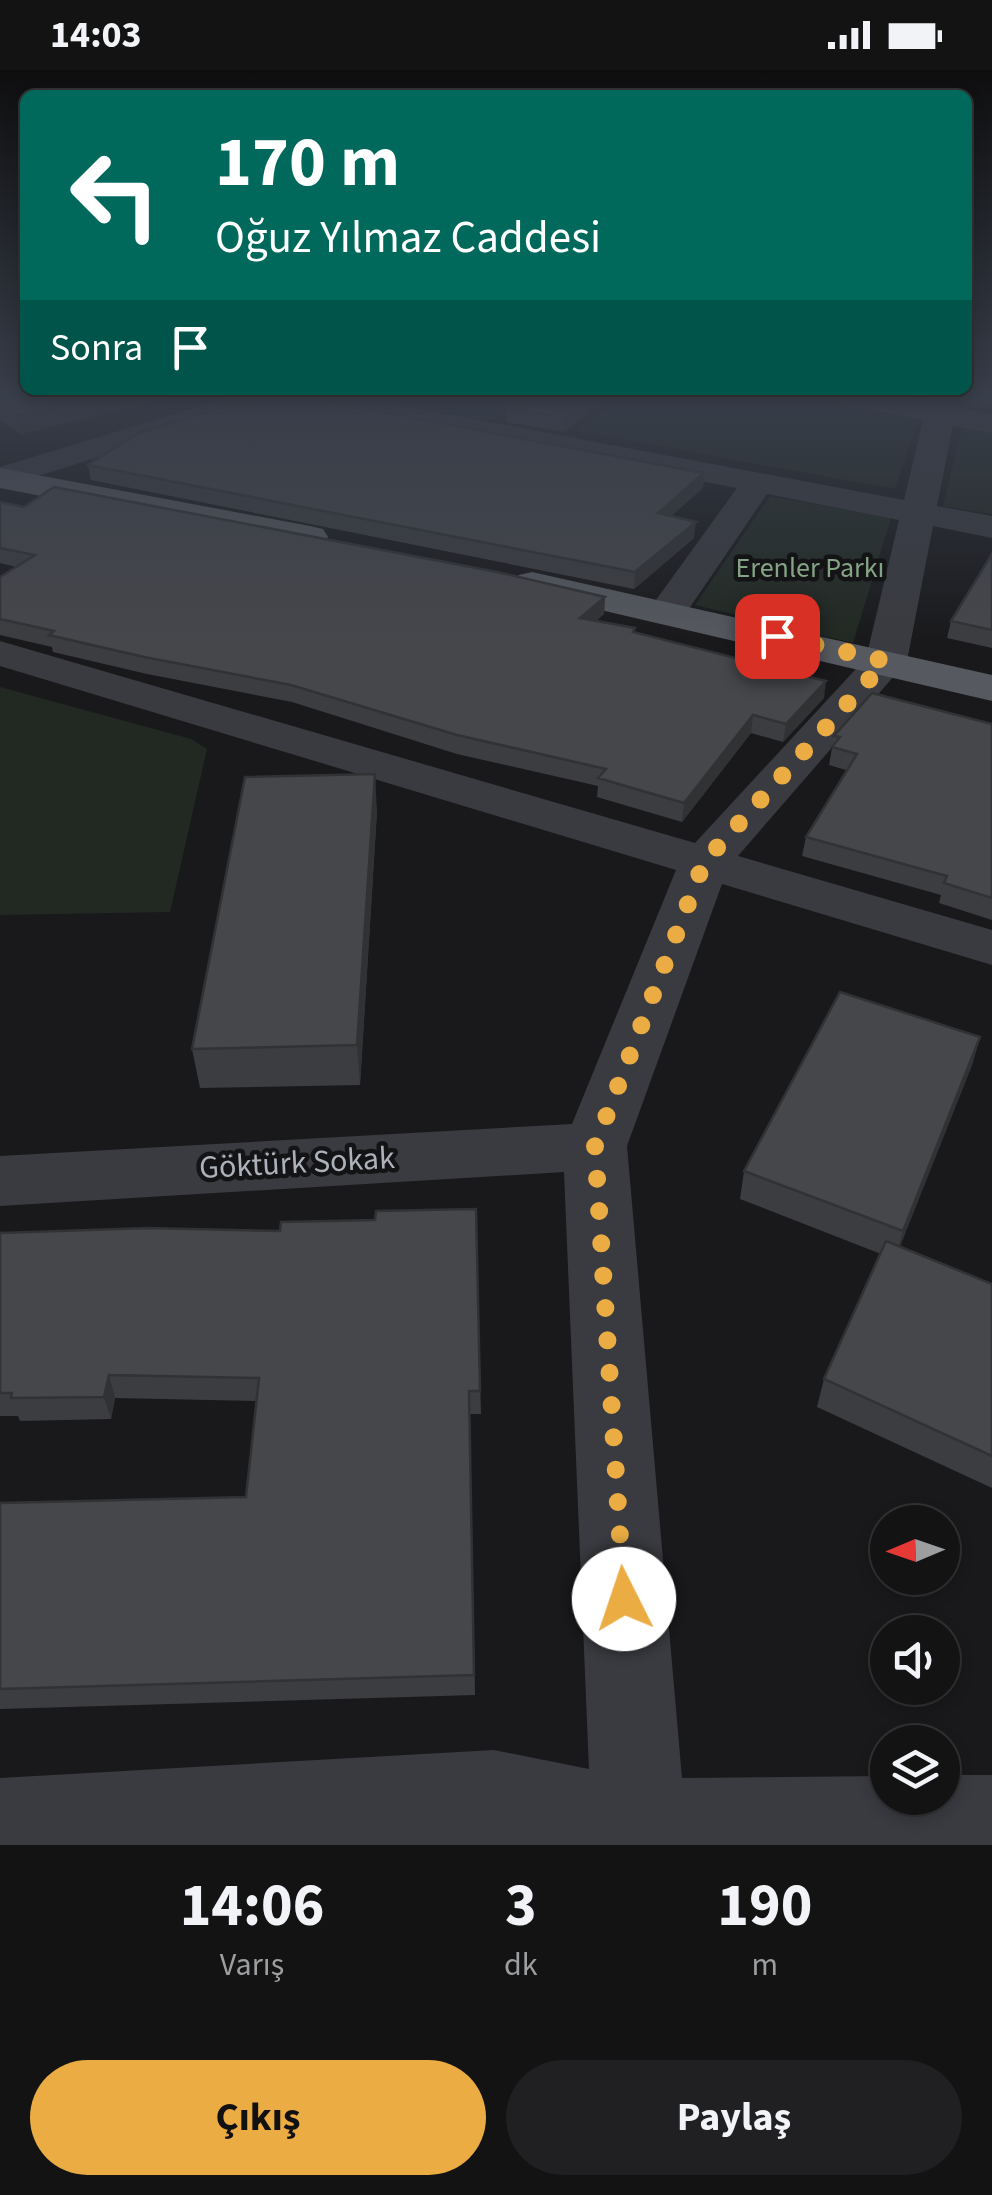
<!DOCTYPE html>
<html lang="tr">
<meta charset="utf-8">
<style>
:root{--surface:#131314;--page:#202022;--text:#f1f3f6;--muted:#9d9ea0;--line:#323234;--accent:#eaac43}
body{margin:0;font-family:"Source Sans 3",sans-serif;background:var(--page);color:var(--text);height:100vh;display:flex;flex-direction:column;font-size:38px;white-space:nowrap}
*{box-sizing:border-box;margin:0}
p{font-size:32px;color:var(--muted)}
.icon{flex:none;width:55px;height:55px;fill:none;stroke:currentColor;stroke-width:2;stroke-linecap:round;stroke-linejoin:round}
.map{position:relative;height:1775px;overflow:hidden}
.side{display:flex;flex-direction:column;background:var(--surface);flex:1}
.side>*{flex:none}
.guide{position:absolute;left:20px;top:20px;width:952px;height:305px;border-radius:15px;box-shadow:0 5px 15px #0003,0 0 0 2px var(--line);background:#00695c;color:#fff;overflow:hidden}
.needle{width:65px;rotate:268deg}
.controls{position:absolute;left:870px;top:1435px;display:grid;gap:20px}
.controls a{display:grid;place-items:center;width:90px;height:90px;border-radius:50%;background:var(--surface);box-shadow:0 5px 15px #0003,0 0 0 2px var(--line);font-size:50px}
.pin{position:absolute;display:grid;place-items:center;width:85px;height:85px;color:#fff;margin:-42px;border-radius:20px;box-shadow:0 5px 15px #0006}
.me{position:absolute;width:110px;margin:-55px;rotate:356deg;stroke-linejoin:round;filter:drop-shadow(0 0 8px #0008)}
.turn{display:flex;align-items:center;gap:35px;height:210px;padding:0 30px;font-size:45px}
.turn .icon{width:130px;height:130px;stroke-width:2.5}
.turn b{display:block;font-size:70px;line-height:85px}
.then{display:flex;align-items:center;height:95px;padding:0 30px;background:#0003;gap:20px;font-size:38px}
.eta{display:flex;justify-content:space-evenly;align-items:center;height:170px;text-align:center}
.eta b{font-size:60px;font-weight:700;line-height:70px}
.cta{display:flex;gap:20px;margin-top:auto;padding:20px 30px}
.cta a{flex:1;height:115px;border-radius:60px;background:var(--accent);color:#111;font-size:40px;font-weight:700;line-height:115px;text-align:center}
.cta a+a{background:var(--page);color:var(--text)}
.status{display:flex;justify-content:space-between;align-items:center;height:70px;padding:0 50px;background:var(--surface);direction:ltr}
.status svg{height:28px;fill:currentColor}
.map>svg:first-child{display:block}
</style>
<div class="status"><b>14:03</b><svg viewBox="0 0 49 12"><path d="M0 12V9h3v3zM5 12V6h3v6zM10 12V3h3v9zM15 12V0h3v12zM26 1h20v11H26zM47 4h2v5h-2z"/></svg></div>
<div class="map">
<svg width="992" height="1775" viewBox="0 0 992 1775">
<rect width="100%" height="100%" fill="#19191b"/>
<g fill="#212922">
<polygon points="343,325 531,325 493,351"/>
<polygon points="554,325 804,325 919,347 895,419 576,361 608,335"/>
<polygon points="963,354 992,359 992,444 943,436"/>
<polygon points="770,426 891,448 853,573 695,535"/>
<polygon points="0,617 191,669 207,679 170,842 0,845"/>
</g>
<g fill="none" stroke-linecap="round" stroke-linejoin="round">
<g fill="#3a3b40" fill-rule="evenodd">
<polygon points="237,325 282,325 277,331 0,418 0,397"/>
<polygon points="285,325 346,325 904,430 923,350 827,331 823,325 883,325 927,333 930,325 958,325 956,338 992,345 992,363 953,356 937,436 992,446 992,468 933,456 907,591 738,786 992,860 992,895 722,814 627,1076 682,1708 888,1706 888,1728 942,1728 942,1705 992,1705 992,1775 0,1775 0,1708 494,1680 589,1699 564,1102 0,1136 0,1086 572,1054 676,800 0,596 0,571 695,773 866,588 899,450 767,424 682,549 668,553 654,549 648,541 737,418 300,334 290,331"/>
</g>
<g fill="#56595f" fill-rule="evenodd">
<polygon points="0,398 310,456 323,459 328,467 323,475 310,478 0,418"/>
<polygon points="532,502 992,605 992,631 519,521 513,513 519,505"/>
</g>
</g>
<g fill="#3c3d40">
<polygon points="0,325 181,325 21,364 0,350"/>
<polygon points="972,325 992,325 992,337 970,335"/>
<polygon points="334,333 704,403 703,418 671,446 694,468 634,519 91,410 88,395"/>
<polygon points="598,334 564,362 507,352 507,337"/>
<polygon points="0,432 605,527 604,544 596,551 635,563 824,628 783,672 751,663 682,752 597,727 598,716 457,684 292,632 147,604 53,582 52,577 0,565 0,507 17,497 0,493"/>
<polygon points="992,484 992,578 947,568 951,551"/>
<polygon points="992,654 992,850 939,833 941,825 802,786 806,767 846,700 829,695 834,666"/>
<polygon points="377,741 360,1015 200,1018 192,979"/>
<polygon points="980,967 972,995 900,1176 992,1214 992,1418 817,1337 824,1309 881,1184 740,1129 744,1101"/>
<polygon points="476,1139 481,1344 470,1344 475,1625 0,1639 0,1433 246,1427 257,1331 115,1328 111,1349 20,1351 18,1346 0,1346 0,1161 1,1163 280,1161"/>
</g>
<g fill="#313234">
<polygon points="103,325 181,325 21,364 17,345"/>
<polygon points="592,325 598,325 598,334 564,362 564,348"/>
<polygon points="704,403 703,418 657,458 658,443"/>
<polygon points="696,452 694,468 634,519 635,502"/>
<polygon points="605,527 604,544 579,565 580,548"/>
<polygon points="826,611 824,628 783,672 786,654"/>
<polygon points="753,645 751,663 682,752 684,733"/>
<polygon points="375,704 377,741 360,1015 357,975"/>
<polygon points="980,967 972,995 895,1189 903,1161"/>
<polygon points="109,1305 115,1328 111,1349 104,1327"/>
</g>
<g fill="#46474b" stroke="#313234" stroke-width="2.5">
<polygon points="0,325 103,325 17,345 0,334"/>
<polygon points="263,325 303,325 334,333 704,403 658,443 696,452 635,502 88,395 137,364"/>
<polygon points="523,325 592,325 564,348 507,337"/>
<polygon points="54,417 497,502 605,527 580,548 635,558 633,562 826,611 786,654 753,645 684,733 598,708 606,699 457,665 291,615 144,587 49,565 54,561 0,549 0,507 35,485 0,478 0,432 24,437"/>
<polygon points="992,484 992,560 951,551"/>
<polygon points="872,623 992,654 992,828 944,813 947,806 806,767 857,684 832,677 840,667 834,666"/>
<polygon points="375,704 357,975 192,979 245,707"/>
<polygon points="840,922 980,967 903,1161 744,1101"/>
<polygon points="476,1139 480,1321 469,1321 474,1605 0,1619 0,1433 246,1427 259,1308 109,1305 104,1327 11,1328 12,1323 0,1323 0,1163 148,1158 280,1161 281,1152 375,1150 376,1141"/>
<polygon points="886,1171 992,1214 992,1386 824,1309"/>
</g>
<linearGradient id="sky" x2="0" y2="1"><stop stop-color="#0e0e0f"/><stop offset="0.57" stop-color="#383e4a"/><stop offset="1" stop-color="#383e4a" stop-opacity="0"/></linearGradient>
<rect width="992" height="573" fill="url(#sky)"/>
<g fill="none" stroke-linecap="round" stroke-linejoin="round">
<polyline stroke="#eaac43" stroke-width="18" stroke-dasharray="0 32.4" points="624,1529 595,1076 704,792 886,591 777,566"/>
</g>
<g text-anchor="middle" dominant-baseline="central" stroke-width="9" stroke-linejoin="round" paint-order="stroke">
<g font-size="28" fill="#84a485" stroke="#141416">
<text x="810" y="498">Erenler Parkı</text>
</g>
<g font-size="32" fill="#acb1ba" stroke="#141416">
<text transform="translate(297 1093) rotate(-3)">Göktürk Sokak</text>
</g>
</g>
</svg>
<div class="controls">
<a><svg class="needle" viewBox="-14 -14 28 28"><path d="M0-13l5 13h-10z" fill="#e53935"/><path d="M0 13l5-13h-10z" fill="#9d9ea0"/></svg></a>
<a><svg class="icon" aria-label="sound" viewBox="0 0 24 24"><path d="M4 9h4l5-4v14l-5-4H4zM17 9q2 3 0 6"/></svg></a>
<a><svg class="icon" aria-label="layers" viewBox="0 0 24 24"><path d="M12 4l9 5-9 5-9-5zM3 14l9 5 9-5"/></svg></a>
</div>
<div class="pin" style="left:777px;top:566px;background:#d93025"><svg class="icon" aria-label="arrive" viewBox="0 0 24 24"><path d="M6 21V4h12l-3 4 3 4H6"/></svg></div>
<svg class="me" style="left:624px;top:1529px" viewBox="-20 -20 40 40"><circle r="19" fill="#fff"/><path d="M0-13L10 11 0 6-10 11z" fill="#eaac43"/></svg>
<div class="guide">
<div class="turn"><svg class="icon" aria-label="left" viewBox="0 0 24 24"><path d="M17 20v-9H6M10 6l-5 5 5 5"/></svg><div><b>170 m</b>Oğuz Yılmaz Caddesi</div></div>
<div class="then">Sonra<svg class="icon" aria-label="arrive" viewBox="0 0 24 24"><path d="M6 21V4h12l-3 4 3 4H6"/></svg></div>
</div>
</div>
<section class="side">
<div class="eta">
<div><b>14:06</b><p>Varış</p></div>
<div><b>3</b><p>dk</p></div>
<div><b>190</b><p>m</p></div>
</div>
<div class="cta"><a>Çıkış</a><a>Paylaş</a></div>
</section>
